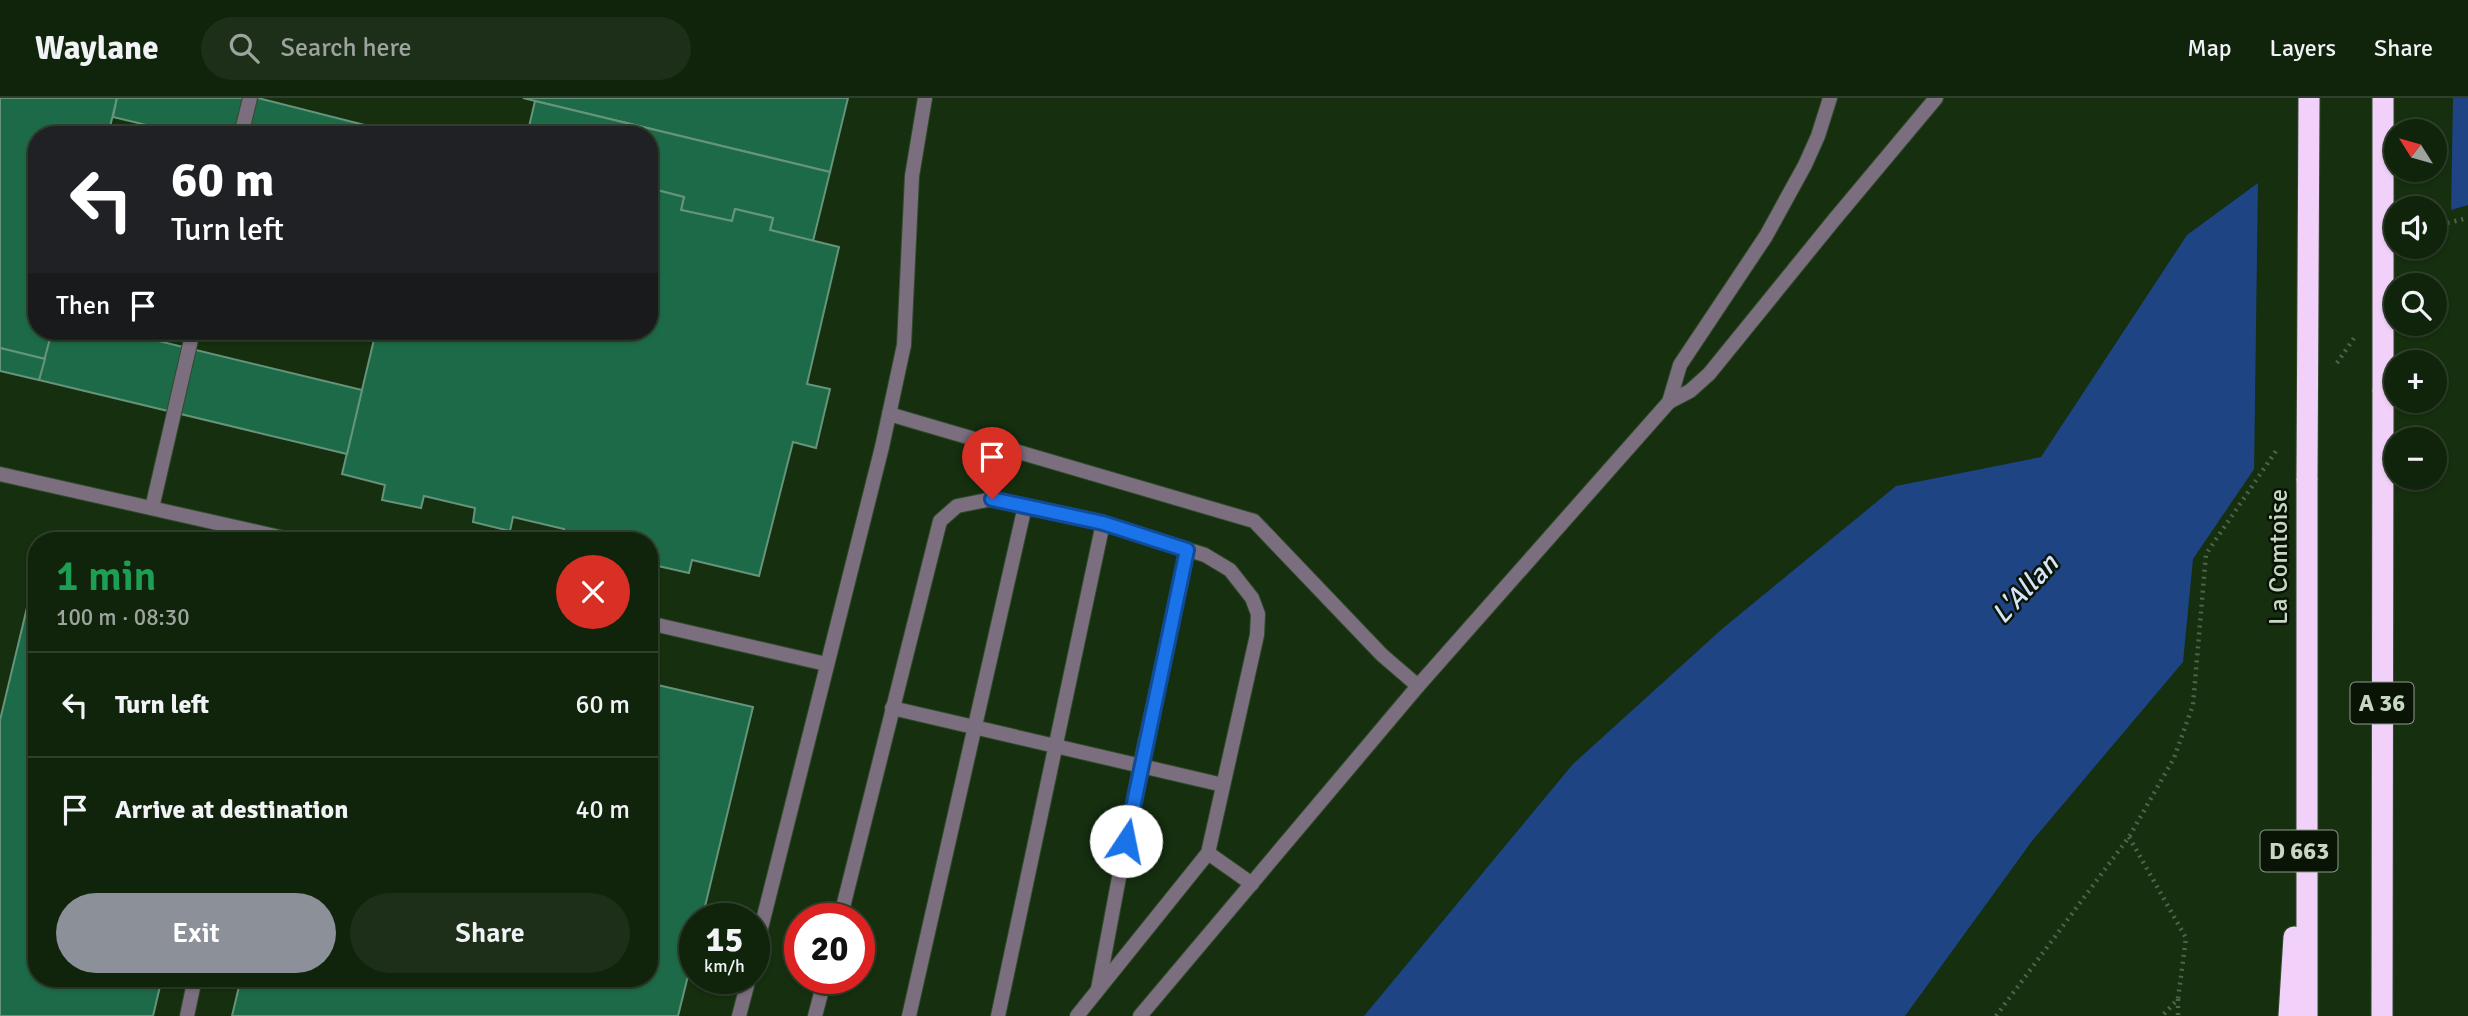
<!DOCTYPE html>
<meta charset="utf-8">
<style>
:root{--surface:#10230b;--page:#1e2f19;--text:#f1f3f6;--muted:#9ca49d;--line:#30402c;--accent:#8c9099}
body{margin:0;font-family:Signika,sans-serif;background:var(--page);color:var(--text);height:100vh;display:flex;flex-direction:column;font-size:26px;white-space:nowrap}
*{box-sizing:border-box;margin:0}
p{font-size:23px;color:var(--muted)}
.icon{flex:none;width:38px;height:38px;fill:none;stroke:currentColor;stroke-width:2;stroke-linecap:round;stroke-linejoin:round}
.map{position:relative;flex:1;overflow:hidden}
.drawer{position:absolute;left:28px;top:434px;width:630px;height:455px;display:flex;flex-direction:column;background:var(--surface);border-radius:28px;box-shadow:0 2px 5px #0004,0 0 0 2px var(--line)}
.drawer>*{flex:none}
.top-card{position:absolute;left:28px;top:28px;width:630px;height:214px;border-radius:28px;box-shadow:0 2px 5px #0004,0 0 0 2px var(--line);background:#202124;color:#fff;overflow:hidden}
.needle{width:46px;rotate:307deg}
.tools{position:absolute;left:2384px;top:21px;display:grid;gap:14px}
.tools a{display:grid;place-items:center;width:63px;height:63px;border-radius:50%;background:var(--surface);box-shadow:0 2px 5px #0004,0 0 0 2px var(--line);font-size:35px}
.speed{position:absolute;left:679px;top:805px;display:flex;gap:14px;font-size:35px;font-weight:700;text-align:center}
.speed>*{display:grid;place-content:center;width:91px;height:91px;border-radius:50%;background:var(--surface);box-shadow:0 2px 5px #0004,0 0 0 2px var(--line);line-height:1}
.speed small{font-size:18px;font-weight:400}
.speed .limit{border:10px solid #d22;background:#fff;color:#111}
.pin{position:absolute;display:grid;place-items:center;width:60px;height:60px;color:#fff;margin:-72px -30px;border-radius:50% 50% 50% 0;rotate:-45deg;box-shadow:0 0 7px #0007}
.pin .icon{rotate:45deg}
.me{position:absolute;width:77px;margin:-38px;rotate:11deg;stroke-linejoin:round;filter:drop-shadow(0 0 5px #0008)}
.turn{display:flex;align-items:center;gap:24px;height:147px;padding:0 28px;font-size:32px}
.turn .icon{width:91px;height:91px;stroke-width:2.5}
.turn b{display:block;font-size:49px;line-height:60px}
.then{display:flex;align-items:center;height:66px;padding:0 28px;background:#0003;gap:14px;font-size:26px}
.round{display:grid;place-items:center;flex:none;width:74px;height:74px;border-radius:37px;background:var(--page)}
.head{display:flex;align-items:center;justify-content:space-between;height:119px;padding:0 28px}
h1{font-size:42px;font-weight:600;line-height:52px;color:#1e9e55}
.action{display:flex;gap:14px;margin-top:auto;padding:14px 28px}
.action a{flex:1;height:80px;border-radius:42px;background:var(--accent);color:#fff;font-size:28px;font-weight:600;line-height:80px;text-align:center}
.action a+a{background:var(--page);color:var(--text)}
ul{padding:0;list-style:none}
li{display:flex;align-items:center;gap:21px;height:105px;padding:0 28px;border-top:2px solid var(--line)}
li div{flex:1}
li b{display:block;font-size:26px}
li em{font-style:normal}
header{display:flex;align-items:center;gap:42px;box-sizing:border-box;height:98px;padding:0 35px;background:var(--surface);border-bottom:2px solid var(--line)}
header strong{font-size:33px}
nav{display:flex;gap:38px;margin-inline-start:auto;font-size:24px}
.search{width:490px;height:63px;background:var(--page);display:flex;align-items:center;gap:18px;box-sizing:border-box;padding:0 24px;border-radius:38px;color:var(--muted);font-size:26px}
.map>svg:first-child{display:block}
</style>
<header>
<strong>Waylane</strong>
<div class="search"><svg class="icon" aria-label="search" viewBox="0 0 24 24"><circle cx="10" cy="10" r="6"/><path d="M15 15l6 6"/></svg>Search here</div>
<nav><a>Map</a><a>Layers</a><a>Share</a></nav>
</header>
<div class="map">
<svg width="2468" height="918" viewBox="0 0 2468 918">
<rect width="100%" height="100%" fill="#152f0f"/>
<path fill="#1e4484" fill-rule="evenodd" d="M2325,0H2468V107L2434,117V110H2396V149H2405L2193,461L2183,564L2032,743L1905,918H1364L1573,666L1722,531L1896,388L2041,359L2187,137L2277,71ZM2396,33H2434V72H2396Z"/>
<path fill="#152f0f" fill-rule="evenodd" d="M2321,0H2453L2451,116L2434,120V110H2396V149L2408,150L2254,377L2258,81L2275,69ZM2396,33H2434V72H2396Z"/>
<g fill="#1d6a48" stroke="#66947b" stroke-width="2">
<polygon points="0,0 117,0 108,37 37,37 37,233 52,233 45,261 0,250"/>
<polygon points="117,0 258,0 404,37 188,37 113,19"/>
<polygon points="523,0 848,0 830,74"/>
<polygon points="535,3 830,74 813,143 770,132 773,120 735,111 732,123 681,112 684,99 649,90 649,37 527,37"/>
<polygon points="649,90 684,99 681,112 732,123 735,111 773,120 770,132 839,149 807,286 830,291 816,350 793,344 759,478 692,462 689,475 649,466 652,452 649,452 649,443 603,441 602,443 561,443 564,431 513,419 510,433 473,424 475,410 424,398 421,410 382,402 385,387 342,376 376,233 649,233"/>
<polygon points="52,233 117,233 362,292 347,356 39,282"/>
<polygon points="0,250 45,261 39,282 0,273"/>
<polygon points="37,468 37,880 162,880 153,918 0,918 0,622"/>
<polygon points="649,585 753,609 702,821 695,821 695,850 678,918 232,918 241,880 649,880"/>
</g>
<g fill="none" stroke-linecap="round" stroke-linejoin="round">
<g stroke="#314a2c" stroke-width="16">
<g id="lane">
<polyline points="1830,0 1818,38 1805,67 1766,138 1680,267 1669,304 1690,293 1709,276 1834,122 1936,0"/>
<polyline points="241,37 250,0"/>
<polyline points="889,316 1254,423 1382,557 1418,588"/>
<polyline points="0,376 297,443"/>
<polyline points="152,410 193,233"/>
<polyline points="649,525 826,566"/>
<polyline points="892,610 1223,687"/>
<polyline points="1208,755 1252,786"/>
<polyline points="840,821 940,423 957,408 992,401 1103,425 1205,457 1230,472 1252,500 1258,516 1257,537 1208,755 1077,918"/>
<polyline points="754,858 882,349 904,247 912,78 925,0"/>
<polyline points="1098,891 1140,668 1187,452"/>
<polyline points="187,918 195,880"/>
<polyline points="739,918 749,880"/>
<polyline points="815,918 825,880"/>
<polyline points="909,918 1025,408"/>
<polyline points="998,918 1103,425"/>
<polyline points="1140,918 1418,588 1669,304"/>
</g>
</g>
<g stroke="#314a2c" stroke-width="23">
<g id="highway">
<polyline points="2289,918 2294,839"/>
<polyline points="2307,918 2307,381"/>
<polyline points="2382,918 2383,292"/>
</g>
</g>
<g stroke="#4f654a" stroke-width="4.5" stroke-dasharray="2 5" stroke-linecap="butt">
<polyline points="2434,128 2468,120"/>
<polyline points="2337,265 2354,240"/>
<polyline points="2129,739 2186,840 2178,901 2162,918"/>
<polyline points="2178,901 2178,918"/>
<polyline points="1996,918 2129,739 2174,660 2193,607 2206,456 2278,350"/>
</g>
<use href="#lane" stroke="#7b6e7e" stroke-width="14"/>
<use href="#highway" stroke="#f1d1f9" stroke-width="21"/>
<g stroke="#314a2c" stroke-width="23" stroke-linecap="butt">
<g id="highway-bridge">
<polyline points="2383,0 2383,292"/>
<polyline points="2307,381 2309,0"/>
</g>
</g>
<use href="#highway-bridge" stroke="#f1d1f9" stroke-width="21"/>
</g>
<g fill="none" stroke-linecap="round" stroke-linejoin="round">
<g stroke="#114b97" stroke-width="18">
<polyline id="route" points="992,401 1103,425 1187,452 1126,743"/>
</g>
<use href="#route" stroke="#1a73e8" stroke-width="12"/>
</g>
<g text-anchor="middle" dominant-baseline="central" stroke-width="5" stroke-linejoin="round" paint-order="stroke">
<g fill="#091407" stroke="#8e9c8b" stroke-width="2">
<rect x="2350.5" y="584.5" width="63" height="41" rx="5"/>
<rect x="2260.5" y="732.5" width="77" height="41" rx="5"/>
</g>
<g font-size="24" font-weight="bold" fill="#c7d7c4">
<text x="2382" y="605">A 36</text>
<text x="2299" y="753">D 663</text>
</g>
<g font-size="26" fill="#c7d7c4" stroke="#091407">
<text transform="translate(2279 459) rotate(-90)">La Comtoise</text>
</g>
<g font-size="28" font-style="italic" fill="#d7e3f6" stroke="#091407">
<text transform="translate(2025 491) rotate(-47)">L'Allan</text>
</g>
</g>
</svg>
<div class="tools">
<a><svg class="needle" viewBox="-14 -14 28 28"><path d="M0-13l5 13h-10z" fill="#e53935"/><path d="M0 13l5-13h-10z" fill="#9ca49d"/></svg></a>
<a><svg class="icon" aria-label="sound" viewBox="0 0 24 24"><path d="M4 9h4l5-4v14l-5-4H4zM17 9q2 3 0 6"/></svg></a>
<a><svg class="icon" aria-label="search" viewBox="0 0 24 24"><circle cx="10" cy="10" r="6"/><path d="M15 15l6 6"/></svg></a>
<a>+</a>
<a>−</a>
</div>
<div class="speed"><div>15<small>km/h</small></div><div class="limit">20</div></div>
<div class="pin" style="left:992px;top:401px;background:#d93025"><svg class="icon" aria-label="arrive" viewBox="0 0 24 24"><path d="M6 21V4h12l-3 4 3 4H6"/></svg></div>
<svg class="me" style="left:1126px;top:743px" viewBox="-20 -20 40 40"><circle r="19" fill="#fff"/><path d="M0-13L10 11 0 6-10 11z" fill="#1a73e8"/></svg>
<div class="top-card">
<div class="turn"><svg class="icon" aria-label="left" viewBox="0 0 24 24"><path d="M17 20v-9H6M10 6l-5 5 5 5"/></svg><div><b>60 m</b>Turn left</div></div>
<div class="then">Then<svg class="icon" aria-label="arrive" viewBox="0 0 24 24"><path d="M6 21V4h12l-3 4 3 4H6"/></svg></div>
</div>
<section class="drawer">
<div class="head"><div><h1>1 min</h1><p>100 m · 08:30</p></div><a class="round" style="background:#d93025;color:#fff"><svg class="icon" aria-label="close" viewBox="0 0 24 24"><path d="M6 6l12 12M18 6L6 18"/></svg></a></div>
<ul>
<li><svg class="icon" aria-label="left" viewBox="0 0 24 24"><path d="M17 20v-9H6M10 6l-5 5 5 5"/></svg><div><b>Turn left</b></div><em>60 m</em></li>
<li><svg class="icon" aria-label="arrive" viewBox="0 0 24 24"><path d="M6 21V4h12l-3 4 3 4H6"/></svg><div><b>Arrive at destination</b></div><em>40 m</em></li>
</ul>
<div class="action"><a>Exit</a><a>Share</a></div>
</section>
</div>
